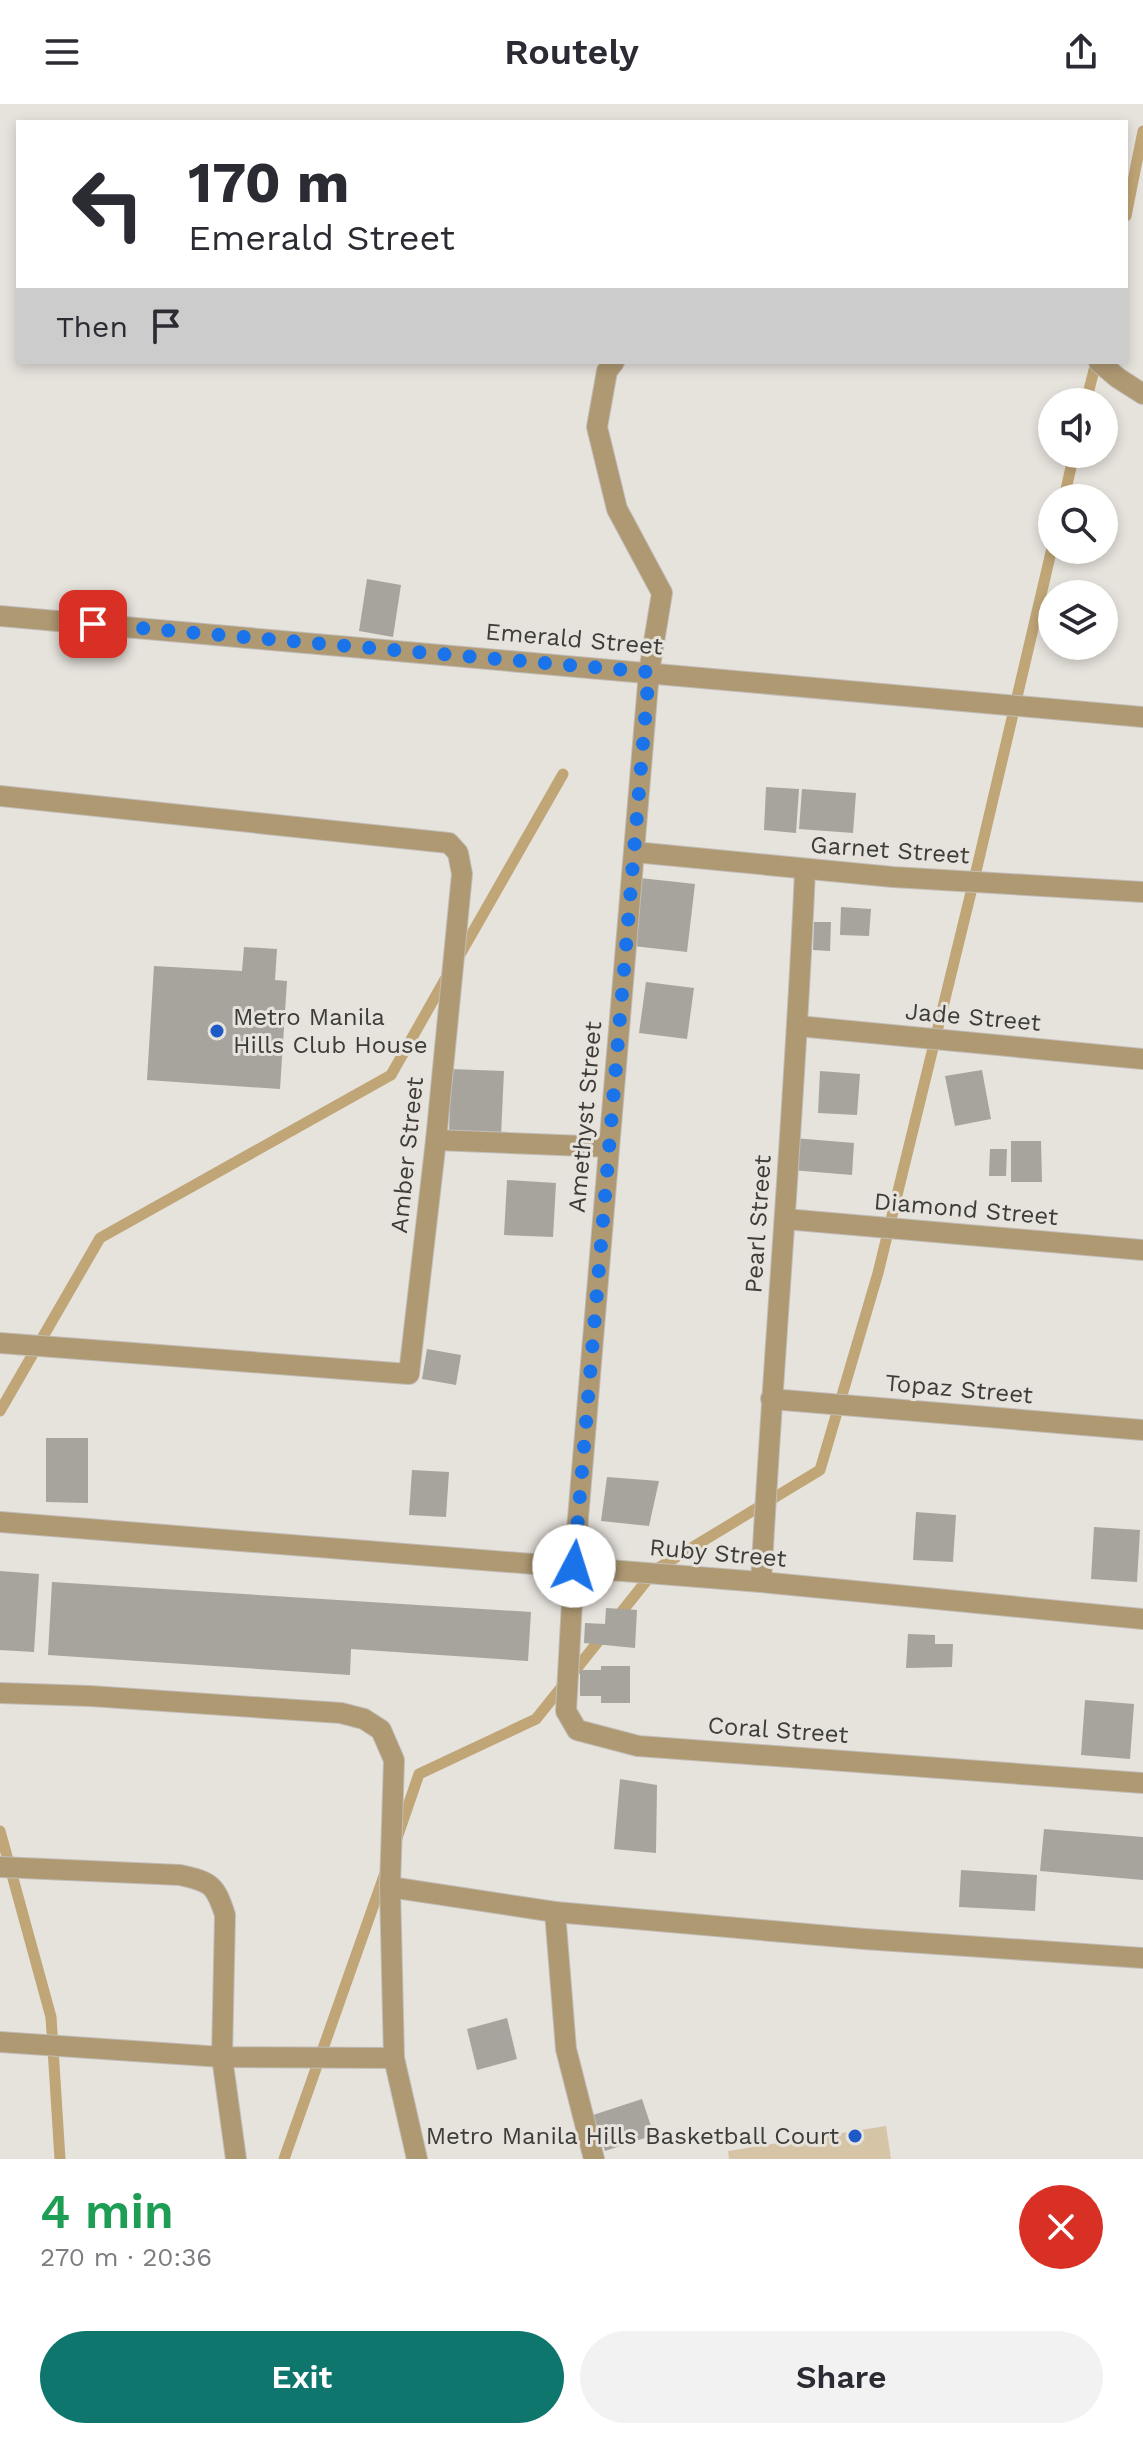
<!DOCTYPE html>
<meta charset="utf-8">
<style>
:root{--surface:#fff;--page:#f2f2f3;--text:#2b2b33;--muted:#7c7c81;--accent:#0f766e}
body{margin:0;font-family:"Work Sans",sans-serif;background:var(--page);color:var(--text);height:100vh;display:flex;flex-direction:column;font-size:30px;white-space:nowrap}
*{box-sizing:border-box;margin:0}
p{font-size:26px;color:var(--muted)}
.icon{flex:none;width:44px;height:44px;fill:none;stroke:currentColor;stroke-width:2;stroke-linecap:round;stroke-linejoin:round}
.map{position:relative;height:2055px;overflow:hidden}
.panel{display:flex;flex-direction:column;background:var(--surface);flex:1}
.panel>*{flex:none}
.hud{position:absolute;left:16px;top:16px;width:1112px;height:244px;border-radius:0px;box-shadow:0 4px 12px #0003;background:#fff;color:var(--text);overflow:hidden}
.controls{position:absolute;left:1038px;top:284px;display:grid;gap:16px}
.controls a{display:grid;place-items:center;width:80px;height:80px;border-radius:50%;background:var(--surface);box-shadow:0 4px 12px #0003;font-size:40px}
.pin{position:absolute;display:grid;place-items:center;width:68px;height:68px;color:#fff;margin:-34px;border-radius:16px;box-shadow:0 4px 12px #0006}
.me{position:absolute;width:88px;margin:-44px;rotate:5deg;stroke-linejoin:round;filter:drop-shadow(0 0 6px #0008)}
.turn{display:flex;align-items:center;gap:28px;height:168px;padding:0 40px;font-size:36px}
.turn .icon{width:104px;height:104px;stroke-width:2.5}
.turn b{display:block;font-size:56px;line-height:68px}
.then{display:flex;align-items:center;height:76px;padding:0 40px;background:#0003;gap:16px;font-size:30px}
.round{display:grid;place-items:center;flex:none;width:84px;height:84px;border-radius:42px;background:var(--page)}
.overview{display:flex;align-items:center;justify-content:space-between;height:136px;padding:0 40px}
h1{font-size:48px;font-weight:600;line-height:60px;color:#1e9e55}
.cta{display:flex;gap:16px;margin-top:auto;padding:16px 40px}
.cta a{flex:1;height:92px;border-radius:48px;background:var(--accent);color:#fff;font-size:32px;font-weight:600;line-height:92px;text-align:center}
.cta a+a{background:var(--page);color:var(--text)}
header{display:flex;justify-content:space-between;align-items:center;height:104px;padding:0 40px;background:var(--surface);font-size:36px;font-weight:600}
.map>svg:first-child{display:block}
</style>
<header><svg class="icon" aria-label="menu" viewBox="0 0 24 24"><path d="M4 6h16M4 12h16M4 18h16"/></svg>Routely<svg class="icon" aria-label="share" viewBox="0 0 24 24"><path d="M12 15V3M7 8l5-5 5 5M5 13v7h14v-7"/></svg></header>
<div class="map">
<svg width="1143" height="2055" viewBox="0 0 1143 2055">
<rect width="100%" height="100%" fill="#e6e2dc"/>
<polygon fill="#d6c4a6" points="886,2022 891,2055 729,2055 728,2047"/>
<g fill="none" stroke-linecap="round" stroke-linejoin="round">
<g stroke="#c0a576" stroke-width="11">
<polyline points="1126,112 1143,27"/>
<polyline points="1086,298 1096,258"/>
<polyline points="1064,394 1074,350"/>
<polyline points="458,854 563,670"/>
<polyline points="0,1307 100,1134 391,971 447,872"/>
<polyline points="616,1515 655,1466 820,1366 878,1169 974,776 1052,444"/>
<polyline points="0,1727 51,1913 60,2055"/>
<polyline points="397,1734 419,1670 536,1615 605,1529"/>
<polyline points="284,2055 385,1769"/>
</g>
</g>
<g fill="#a7a49e">
<polygon points="367,475 401,481 393,533 359,527"/>
<polygon points="766,683 799,685 796,729 764,726"/>
<polygon points="802,685 856,689 853,729 799,725"/>
<polygon points="640,774 695,780 687,848 633,842"/>
<polygon points="841,803 871,805 869,832 840,831"/>
<polygon points="814,818 831,818 830,847 813,846"/>
<polygon points="244,843 277,845 275,876 287,877 280,985 147,976 154,862 242,867"/>
<polygon points="646,878 694,884 687,935 639,929"/>
<polygon points="451,965 504,967 501,1031 449,1029"/>
<polygon points="982,966 991,1015 955,1022 945,972"/>
<polygon points="820,967 860,970 857,1011 818,1009"/>
<polygon points="794,1034 854,1039 852,1071 791,1066"/>
<polygon points="1011,1037 1041,1037 1042,1078 1011,1078"/>
<polygon points="990,1045 1007,1045 1006,1072 989,1072"/>
<polygon points="507,1076 556,1079 553,1133 504,1131"/>
<polygon points="427,1245 461,1251 456,1281 422,1275"/>
<polygon points="46,1334 88,1334 88,1399 46,1398"/>
<polygon points="412,1366 449,1368 446,1413 409,1411"/>
<polygon points="607,1373 659,1377 649,1422 601,1417"/>
<polygon points="916,1408 956,1411 953,1458 913,1456"/>
<polygon points="1094,1423 1140,1426 1137,1478 1091,1475"/>
<polygon points="0,1467 39,1470 34,1548 0,1546"/>
<polygon points="52,1478 531,1508 528,1557 351,1545 350,1571 48,1551"/>
<polygon points="606,1504 637,1506 635,1544 584,1539 585,1519 605,1520"/>
<polygon points="908,1530 935,1531 935,1540 953,1540 952,1563 906,1564"/>
<polygon points="601,1562 630,1562 630,1599 601,1599 601,1592 580,1592 580,1566 601,1566"/>
<polygon points="1085,1596 1134,1600 1130,1655 1081,1651"/>
<polygon points="620,1675 657,1681 656,1749 614,1745"/>
<polygon points="1044,1725 1143,1733 1143,1776 1040,1767"/>
<polygon points="961,1766 1037,1771 1035,1807 959,1803"/>
<polygon points="507,1914 517,1955 477,1966 467,1925"/>
<polygon points="642,1995 654,2031 605,2047 593,2011"/>
</g>
<g fill="none" stroke-linecap="round" stroke-linejoin="round">
<g stroke="#c1bdb8" stroke-width="22">
<g id="minor">
<polyline points="614,258 607,267 597,323 617,405 662,489 649,568 574,1462 566,1607 577,1626 638,1642 1143,1679"/>
<polyline points="1099,258 1118,274 1143,290"/>
<polyline points="0,512 1143,613"/>
<polyline points="0,692 449,739 458,749 462,770 436,1036 409,1270 0,1239"/>
<polyline points="634,748 893,773 1143,788"/>
<polyline points="798,922 1143,955"/>
<polyline points="436,1036 609,1043"/>
<polyline points="785,1115 1143,1146"/>
<polyline points="771,1295 1143,1326"/>
<polyline points="0,1418 761,1478 1143,1515"/>
<path d="M761,1478C774,1240 795,1003 805,766"/>
<polyline points="0,1589 90,1592 341,1609 364,1615 381,1626 394,1656 390,1783 394,1954 417,2055"/>
<path d="M0,1763L180,1771C211,1778 215,1780 225,1811L222,1953L236,2055"/>
<polyline points="390,1783 555,1808 864,1835 1143,1854"/>
<polyline points="555,1808 566,1945 594,2055"/>
<polyline points="0,1938 222,1953 394,1954"/>
</g>
</g>
<use href="#minor" stroke="#af9973" stroke-width="20"/>
</g>
<g fill="none" stroke-linecap="round" stroke-linejoin="round">
<polyline stroke="#1a73e8" stroke-width="14" stroke-dasharray="0 25.2" points="93,520 649,568 574,1462"/>
</g>
<g fill="#1e5ac6" stroke="#e6e2dc" stroke-width="3">
<circle cx="217" cy="927" r="8"/>
<circle cx="855" cy="2032" r="8"/>
</g>
<g text-anchor="middle" dominant-baseline="central" stroke-width="6" stroke-linejoin="round" paint-order="stroke">
<g font-size="24" fill="#3d3c39" stroke="#e6e2dc">
<text transform="translate(574 535) rotate(5)">Emerald Street</text>
<text transform="translate(890 746) rotate(4)">Garnet Street</text>
<text transform="translate(973 913) rotate(5)">Jade Street</text>
<text transform="translate(585 1013) rotate(-85)">Amethyst Street</text>
<text transform="translate(407 1051) rotate(-84)">Amber Street</text>
<text transform="translate(966 1105) rotate(5)">Diamond Street</text>
<text transform="translate(758 1120) rotate(-86)">Pearl Street</text>
<text transform="translate(959 1285) rotate(5)">Topaz Street</text>
<text transform="translate(718 1449) rotate(5)">Ruby Street</text>
<text transform="translate(778 1626) rotate(4)">Coral Street</text>
</g>
<g font-size="24" fill="#3d3c39" stroke="#e6e2dc" text-anchor="start">
<text x="233" y="913">Metro Manila<tspan x="233" dy="28">Hills Club House</tspan></text>
<text x="839" y="2032" text-anchor="end">Metro Manila Hills Basketball Court</text>
</g>
</g>
</svg>
<div class="controls">
<a><svg class="icon" aria-label="sound" viewBox="0 0 24 24"><path d="M4 9h4l5-4v14l-5-4H4zM17 9q2 3 0 6"/></svg></a>
<a><svg class="icon" aria-label="search" viewBox="0 0 24 24"><circle cx="10" cy="10" r="6"/><path d="M15 15l6 6"/></svg></a>
<a><svg class="icon" aria-label="layers" viewBox="0 0 24 24"><path d="M12 4l9 5-9 5-9-5zM3 14l9 5 9-5"/></svg></a>
</div>
<div class="pin" style="left:93px;top:520px;background:#d93025"><svg class="icon" aria-label="arrive" viewBox="0 0 24 24"><path d="M6 21V4h12l-3 4 3 4H6"/></svg></div>
<svg class="me" style="left:574px;top:1462px" viewBox="-20 -20 40 40"><circle r="19" fill="#fff"/><path d="M0-13L10 11 0 6-10 11z" fill="#1a73e8"/></svg>
<div class="hud">
<div class="turn"><svg class="icon" aria-label="left" viewBox="0 0 24 24"><path d="M17 20v-9H6M10 6l-5 5 5 5"/></svg><div><b>170 m</b>Emerald Street</div></div>
<div class="then">Then<svg class="icon" aria-label="arrive" viewBox="0 0 24 24"><path d="M6 21V4h12l-3 4 3 4H6"/></svg></div>
</div>
</div>
<section class="panel">
<div class="overview"><div><h1>4 min</h1><p>270 m · 20:36</p></div><a class="round" style="background:#d93025;color:#fff"><svg class="icon" aria-label="close" viewBox="0 0 24 24"><path d="M6 6l12 12M18 6L6 18"/></svg></a></div>
<div class="cta"><a>Exit</a><a>Share</a></div>
</section>
